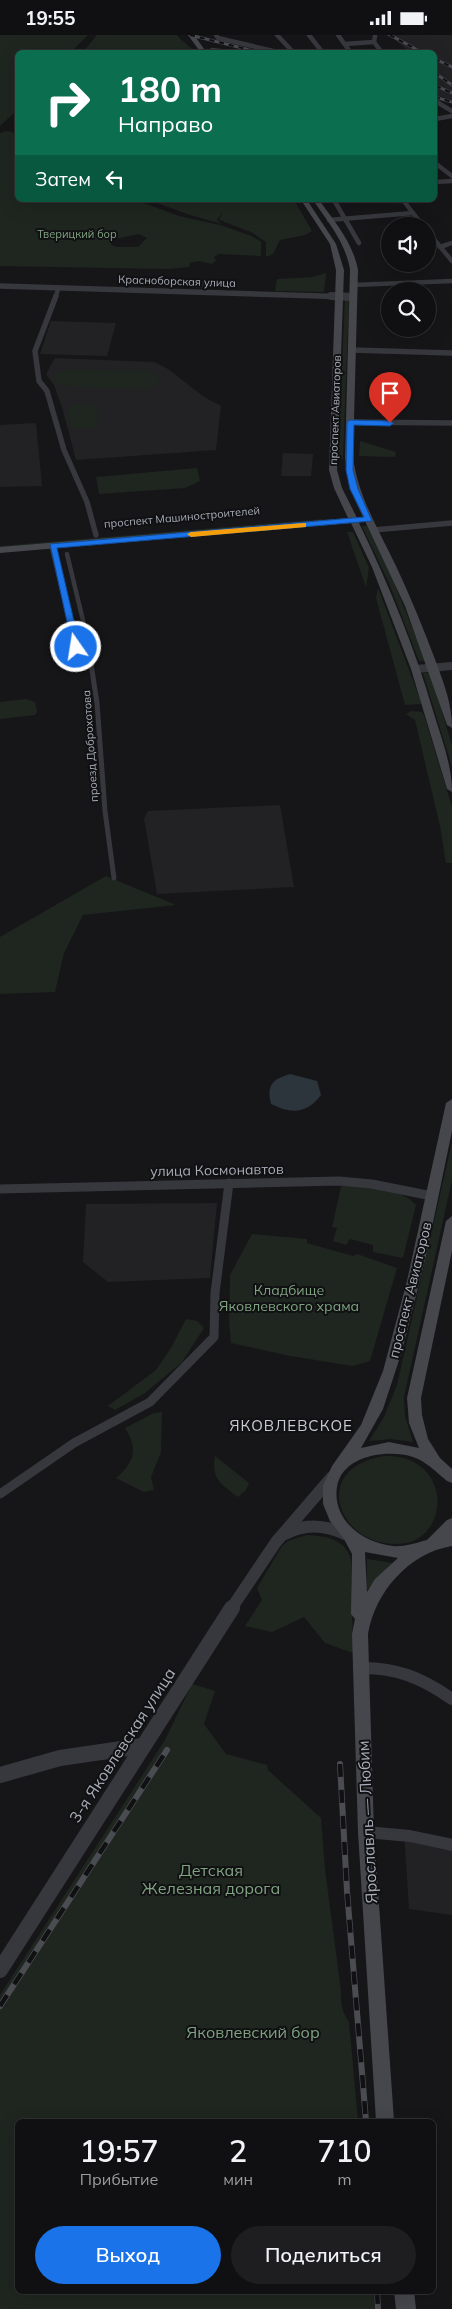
<!DOCTYPE html>
<html lang="ru">
<meta charset="utf-8">
<style>
:root{--surface:#101012;--page:#1e1e20;--text:#f1f3f6;--muted:#9c9d9f;--line:#303032;--accent:#1a73e8}
body{margin:0;font-family:Mulish,sans-serif;background:var(--page);color:var(--text);height:100vh;display:flex;flex-direction:column;font-size:19px;white-space:nowrap}
*{box-sizing:border-box;margin:0}
p{font-size:16px;color:var(--muted)}
.icon{flex:none;width:28px;height:28px;fill:none;stroke:currentColor;stroke-width:2;stroke-linecap:round;stroke-linejoin:round}
.map{position:relative;flex:1;overflow:hidden}
.panel{position:absolute;left:15px;top:2084px;width:421px;height:175px;display:flex;flex-direction:column;background:var(--surface);border-radius:8px;box-shadow:0 5px 20px #0002,0 0 0 1px var(--line)}
.panel>*{flex:none}
.top-card{position:absolute;left:15px;top:15px;width:422px;height:152px;border-radius:8px;box-shadow:0 5px 20px #0002,0 0 0 1px var(--line);background:#0b6e4f;color:#fff;overflow:hidden}
.fabs{position:absolute;left:381px;top:182px;display:grid;gap:10px}
.fabs a{display:grid;place-items:center;width:55px;height:55px;border-radius:50%;background:var(--surface);box-shadow:0 5px 20px #0002,0 0 0 1px var(--line);font-size:25px}
.pin{position:absolute;display:grid;place-items:center;width:42px;height:42px;color:#fff;margin:-51px -21px;border-radius:50% 50% 50% 0;rotate:-45deg;box-shadow:0 0 5px #0007}
.pin .icon{rotate:45deg}
.me{position:absolute;width:55px;margin:-28px;rotate:347deg;stroke-linejoin:round;filter:drop-shadow(0 0 4px #0008)}
.turn{display:flex;align-items:center;gap:18px;height:105px;padding:0 20px;font-size:22px}
.turn .icon{width:65px;height:65px;stroke-width:2.5}
.turn b{display:block;font-size:35px;line-height:42px}
.then{display:flex;align-items:center;height:48px;padding:0 20px;background:#0003;gap:10px;font-size:19px}
.eta{display:flex;justify-content:space-evenly;align-items:center;height:85px;text-align:center}
.eta b{font-size:30px;font-weight:600;line-height:35px}
.action{display:flex;gap:10px;margin-top:auto;padding:10px 20px}
.action a{flex:1;height:58px;border-radius:30px;background:var(--accent);color:#fff;font-size:20px;font-weight:600;line-height:58px;text-align:center}
.action a+a{background:var(--page);color:var(--text)}
.status{display:flex;justify-content:space-between;align-items:center;height:35px;padding:0 25px;background:var(--surface);direction:ltr}
.status svg{height:14px;fill:currentColor}
.map>svg:first-child{display:block}
</style>
<div class="status"><b>19:55</b><svg viewBox="0 0 49 12"><path d="M0 12V9h3v3zM5 12V6h3v6zM10 12V3h3v9zM15 12V0h3v12zM26 1h20v11H26zM47 4h2v5h-2z"/></svg></div>
<div class="map">
<svg width="452" height="2274" viewBox="0 0 452 2274">
<rect width="100%" height="100%" fill="#161618"/>
<g fill="#222225">
<polygon points="385,0 452,0 452,65 435,60 435,18 410,17 395,5"/>
<polygon points="51,286 116,288 107,321 40,319"/>
<polygon points="55,323 154,327 168,334 204,362 221,371 216,415 76,425 62,372 54,350 46,339"/>
<polygon points="36,388 42,451 0,452 0,390"/>
<polygon points="283,418 313,419 311,441 281,441"/>
<polygon points="280,770 294,852 157,859 144,783 148,776"/>
<polygon points="217,1168 210,1243 108,1247 83,1227 86,1169"/>
<polygon points="404,1797 452,1805 452,1880 409,1874"/>
</g>
<g fill="#1e261f" fill-rule="evenodd">
<polygon points="0,0 88,0 71,17 18,18 17,75 0,91"/>
<path d="M97,0H177C182,7 189,10 195,17H83Z"/>
<path d="M6,96L12,97L17,101L18,165L141,167L179,181L220,190L252,201L261,207V221L219,219L214,222L216,226L212,229L198,226L190,228L189,232L167,234L0,231V98ZM139,199L147,203L138,212H117L111,210V205Z"/>
<polygon points="149,165 294,165 312,196 305,200 280,205 273,219 266,222 266,207 251,197 219,185 223,177 217,185 222,189 190,180"/>
<polygon points="326,238 324,257 275,256 277,244 313,242"/>
<polygon points="190,244 227,245 226,252 192,253 185,250"/>
<polygon points="345,263 349,263 343,425 338,424"/>
<polygon points="64,335 147,336 157,340 160,345 156,350 145,354 72,352 60,350 54,345 55,340"/>
<polygon points="78,369 89,369 97,372 98,391 96,393 71,394 68,373"/>
<polygon points="360,406 396,417 395,422 359,421"/>
<polygon points="197,433 200,446 185,453 99,459 96,442"/>
<polygon points="323,484 324,485 0,513 0,511"/>
<polygon points="362,491 367,491 394,548 426,626 419,626 389,548"/>
<polygon points="347,497 353,497 369,533 366,552"/>
<polygon points="378,553 422,669 405,670 376,563"/>
<polygon points="423,638 430,638 452,710 452,732"/>
<polygon points="26,664 35,667 37,677 35,680 0,684 0,667"/>
<polygon points="412,676 422,677 424,680 452,772 452,828 446,828 440,791 415,685 406,679"/>
<polygon points="106,841 176,870 83,880 64,918 55,957 0,959 0,902"/>
<polygon points="452,1107 452,1145 404,1362 405,1381 413,1407 391,1404 369,1406 384,1382 397,1350"/>
<path d="M346,1149C365,1151 403,1154 416,1170L403,1223L373,1217V1210L350,1204L346,1210L333,1206L337,1193L332,1192L341,1152Z"/>
<polygon points="252,1199 307,1204 307,1208 353,1221 357,1219 397,1233 370,1326 353,1331 290,1321 231,1308 229,1288 230,1240"/>
<polygon points="186,1284 197,1286 204,1293 182,1327 145,1358 115,1375 108,1371 156,1335 171,1313"/>
<path d="M162,1377L161,1417L151,1442L154,1455L144,1457L116,1443C135,1427 138,1414 125,1393L154,1378Z"/>
<path d="M215,1421L249,1448L246,1455L238,1462C221,1449 211,1444 215,1421Z"/>
<path d="M384,1421C447,1419 452,1491 411,1507C343,1523 303,1434 384,1421Z"/>
<path d="M307,1500C326,1501 346,1504 351,1525L353,1618L325,1608L304,1582L272,1597L245,1591L262,1565L257,1553L282,1511L288,1506Z"/>
<polygon points="367,1524 393,1528 367,1555"/>
<path d="M192,1649L215,1656L204,1689L226,1719L267,1730L268,1735L321,1783L325,1834L341,1956C341,1969 341,1975 349,1987L358,2086H18V2256H373L375,2274H0V1960L165,1705Z"/>
</g>
<path fill="#2c353c" d="M290,1039L317,1046L321,1060C307,1079 291,1079 271,1069C266,1050 273,1044 290,1039Z"/>
<g fill="none" stroke-linecap="round" stroke-linejoin="round">
<polyline stroke="#37383d" stroke-width="4.5" points="67,519 86,598"/>
<polyline stroke="#37383d" stroke-width="5" points="86,596 97,668 105,776 114,843"/>
<g stroke="#37383d" stroke-width="4.5">
<polyline points="216,0 218,3 282,18"/>
<polyline points="277,0 294,18"/>
<polyline points="309,0 323,18"/>
<polyline points="338,0 351,18"/>
<polyline points="375,1 374,7 382,18"/>
<polyline points="345,9 374,7"/>
<polyline points="212,15 236,18"/>
<polyline points="435,66 452,76"/>
<polyline points="435,84 452,81"/>
<polyline points="435,128 452,141"/>
<polyline points="435,147 452,146"/>
<polyline points="334,165 359,208"/>
<polyline points="403,165 423,191"/>
<polyline points="329,185 413,178"/>
<polyline points="428,197 452,226"/>
<polyline points="440,212 452,208"/>
<polyline points="353,250 452,246"/>
<polyline points="55,263 59,252"/>
</g>
<g stroke="#37383d" stroke-width="5.5">
<polyline points="56,261 35,316 39,346 47,356 64,415 87,467 96,500"/>
<polyline points="351,315 452,318"/>
<polyline points="350,387 452,388"/>
<polyline points="374,495 452,488"/>
<polyline points="52,511 73,598"/>
</g>
<g stroke="#37383d" stroke-width="8">
<polyline points="72,596 76,612"/>
<polyline points="416,634 452,631"/>
</g>
<g stroke="#37383d" stroke-width="9">
<polyline points="0,1154 339,1146 372,1149 432,1161"/>
<polyline points="0,1459 74,1408 150,1367 214,1302 215,1258 229,1148"/>
</g>
<g stroke="#37383d" stroke-width="12">
<path d="M359,1633C396,1632 422,1643 452,1664"/>
<polyline points="366,1797 410,1801 452,1810"/>
</g>
<polyline stroke="#37383d" stroke-width="5.5" points="0,251 353,262"/>
<polyline stroke="#37383d" stroke-width="8" points="331,261 353,262"/>
<g stroke="#37383d" stroke-width="12">
<path d="M285,1499C305,1488 327,1490 347,1500"/>
<polyline points="231,1574 276,1507 332,1442"/>
</g>
<g stroke="#37383d" stroke-width="16">
<polyline points="0,1740 60,1723 142,1711"/>
<polyline points="0,1935 232,1573"/>
</g>
<g fill="#45474d" fill-rule="evenodd">
<polygon points="188,0 194,0 207,18 201,18"/>
<path d="M301,165H307L336,209L344,235L337,435L342,453L357,483L363,485L359,488C389,550 415,613 434,679C442,705 452,730 452,757L447,754L411,634L372,532L351,488L0,518V512L348,483L334,453L329,435L336,235L330,209Z"/>
<path d="M313,165H319C335,187 353,208 358,235L353,422C358,462 379,495 396,531C411,563 424,595 436,627C444,649 452,669 452,693L447,690L405,571L355,465L347,437L345,422L350,235C346,208 328,187 313,165Z"/>
<path d="M452,1064V1096L426,1221L402,1316L383,1374L361,1413L389,1407L419,1413L409,1388L407,1363L446,1186L452,1181V1216L421,1363L422,1380L428,1404L440,1423L452,1434V1448L447,1446C436,1437 427,1427 413,1422C388,1414 342,1420 337,1452C332,1485 363,1508 393,1511C403,1512 413,1509 423,1506L427,1505L447,1485L452,1483V1511C409,1518 375,1557 368,1599L374,1797L394,2086H376L358,1797L352,1599L355,1584L351,1579L352,1519L344,1504L330,1486L323,1469V1451L332,1431L361,1390L383,1336L407,1246L446,1068ZM365,1517L398,1523L375,1544L367,1557Z"/>
<polygon points="394,2256 414,2256 416,2274 396,2274"/>
</g>
<g stroke="#4a4c52" stroke-width="3">
<g id="rail-far1">
<polyline points="190,0 262,18"/>
<polyline points="390,0 423,18"/>
<polyline points="435,24 452,32"/>
<polyline points="435,38 452,50"/>
<polyline points="436,51 452,58"/>
<polyline points="435,62 452,67"/>
</g>
</g>
<g stroke="#4a4c52" stroke-width="6">
<g id="rail">
<polyline points="340,1729 347,1856 366,2086"/>
<polyline points="0,1971 167,1715"/>
<polyline points="377,2256 378,2274"/>
</g>
</g>
<use href="#rail-far1" stroke="#111113" stroke-width="2" stroke-dasharray="5" stroke-linecap="butt"/>
<use href="#rail" stroke="#111113" stroke-width="4.5" stroke-dasharray="13" stroke-linecap="butt"/>
</g>
<polygon fill="#1a73e8" stroke="#114b97" points="350,385 390,386 394,388 390,391 354,390 353,435 358,454 372,486 57,513 80,612 73,614 50,509 364,482 350,454 346,435 347,387"/>
<polygon fill="#f59e0b" points="304,488 306,488 306,492 191,502 187,499 191,497"/>
<g text-anchor="middle" dominant-baseline="central" stroke-width="4" stroke-linejoin="round" paint-order="stroke">
<g font-size="11" fill="#7fa381" stroke="#111113">
<text x="77" y="199">Тверицкий бор</text>
</g>
<g font-size="11" fill="#a8adb8" stroke="#111113">
<text transform="translate(177 246) rotate(2)">Красноборская улица</text>
<text transform="translate(335 375) rotate(-88)">проспект Авиаторов</text>
<text transform="translate(182 482) rotate(-5)">проспект Машиностроителей</text>
<text transform="translate(90 711) rotate(-94)">проезд Доброхотова</text>
</g>
<g font-size="14" fill="#a8adb8" stroke="#111113">
<text transform="translate(217 1135) rotate(-1)">улица Космонавтов</text>
<text transform="translate(410 1255) rotate(-76)">проспект Авиаторов</text>
</g>
<g font-size="14" fill="#7fa381" stroke="#111113">
<text x="289" y="1255">Кладбище<tspan x="289" dy="16">Яковлевского храма</tspan></text>
</g>
<g font-size="15" letter-spacing="1" fill="#c9ccd4" stroke="#111113">
<text x="291" y="1390">ЯКОВЛЕВСКОЕ</text>
</g>
<g font-size="16" fill="#a8adb8" stroke="#111113">
<text transform="translate(122 1710) rotate(-57)">3-я Яковлевская улица</text>
<text transform="translate(367 1787) rotate(-93)">Ярославль — Любим</text>
</g>
<g font-size="16" fill="#7fa381" stroke="#111113">
<text x="211" y="1835">Детская<tspan x="211" dy="18">Железная дорога</tspan></text>
<text x="253" y="1997">Яковлевский бор</text>
</g>
</g>
</svg>
<div class="fabs">
<a><svg class="icon" aria-label="sound" viewBox="0 0 24 24"><path d="M4 9h4l5-4v14l-5-4H4zM17 9q2 3 0 6"/></svg></a>
<a><svg class="icon" aria-label="search" viewBox="0 0 24 24"><circle cx="10" cy="10" r="6"/><path d="M15 15l6 6"/></svg></a>
</div>
<div class="pin" style="left:390px;top:388px;background:#d93025"><svg class="icon" aria-label="arrive" viewBox="0 0 24 24"><path d="M6 21V4h12l-3 4 3 4H6"/></svg></div>
<svg class="me" style="left:76px;top:612px" viewBox="-20 -20 40 40"><circle r="17" fill="#1a73e8" stroke="#fff" stroke-width="3"/><path d="M0-11L8 9 0 5-8 9z" fill="#fff"/></svg>
<div class="top-card">
<div class="turn"><svg class="icon" aria-label="right" viewBox="0 0 24 24"><path d="M7 20v-9h11M14 6l5 5-5 5"/></svg><div><b>180 m</b>Направо</div></div>
<div class="then">Затем<svg class="icon" aria-label="left" viewBox="0 0 24 24"><path d="M17 20v-9H6M10 6l-5 5 5 5"/></svg></div>
</div>
<section class="panel">
<div class="eta">
<div><b>19:57</b><p>Прибытие</p></div>
<div><b>2</b><p>мин</p></div>
<div><b>710</b><p>m</p></div>
</div>
<div class="action"><a>Выход</a><a>Поделиться</a></div>
</section>
</div>
